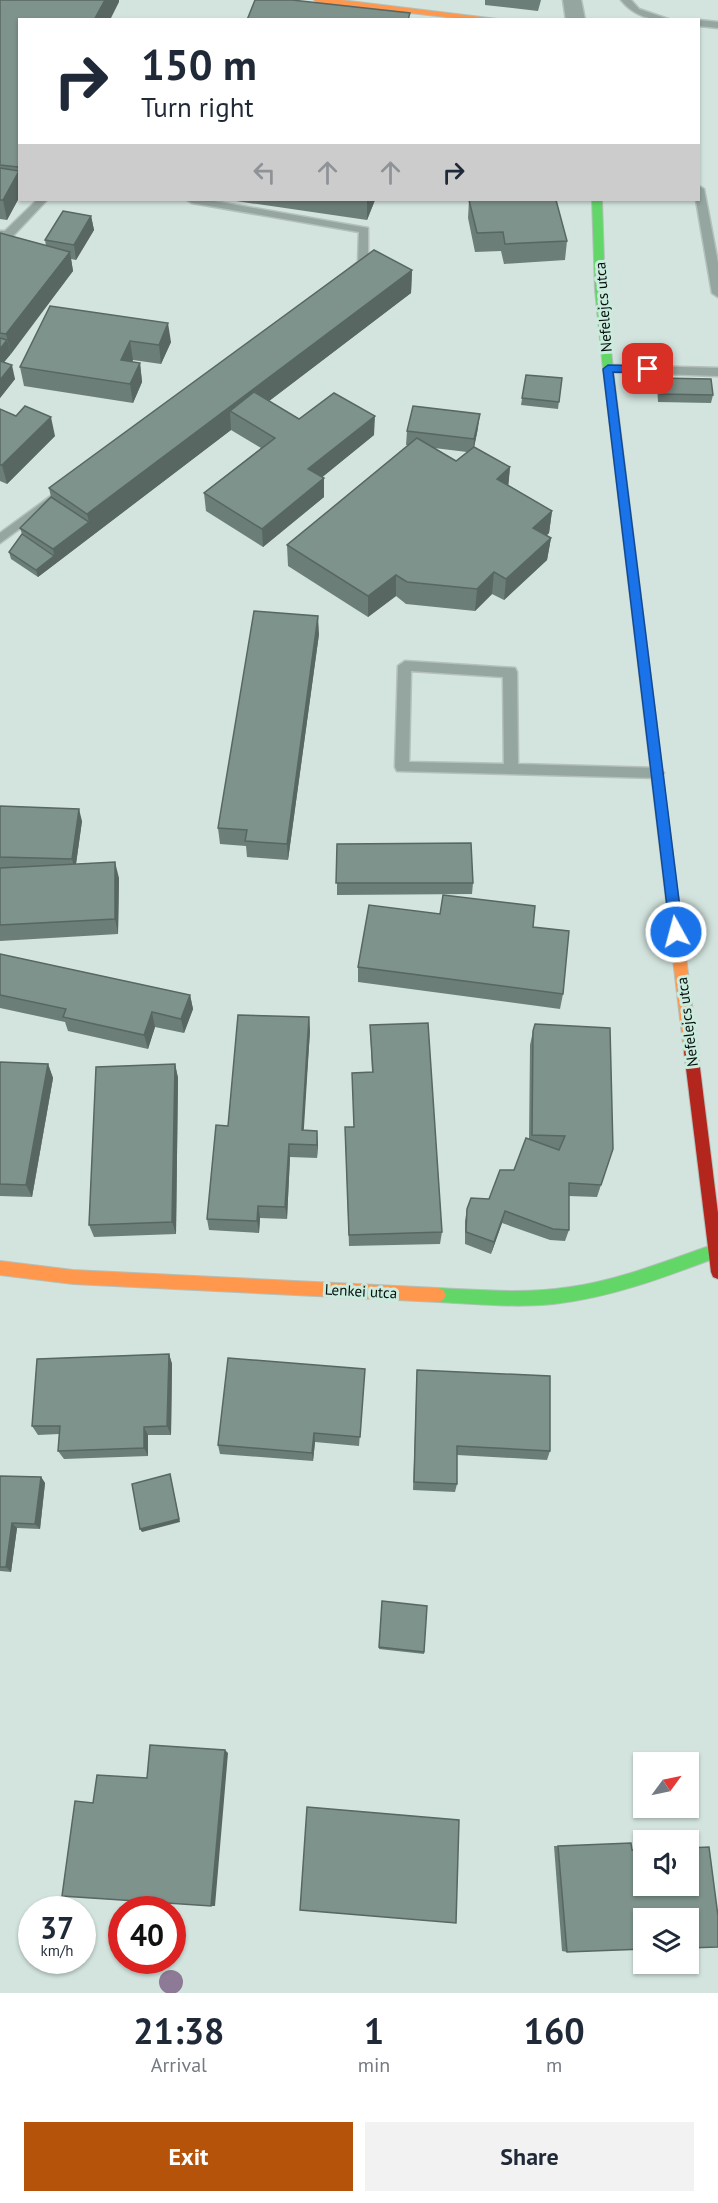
<!DOCTYPE html>
<style>
:root{--surface:#fff;--page:#f2f2f3;--text:#1f2937;--muted:#747a83;--accent:#b45309}
body{margin:0;font-family:"PT Sans",sans-serif;background:var(--page);color:var(--text);height:100vh;display:flex;flex-direction:column;font-size:22px;white-space:nowrap}
*{box-sizing:border-box;margin:0}
p{font-size:20px;color:var(--muted)}
.icon{flex:none;width:33px;height:33px;fill:none;stroke:currentColor;stroke-width:2;stroke-linecap:round;stroke-linejoin:round}
.map{position:relative;height:1993px;overflow:hidden}
.drawer{display:flex;flex-direction:column;background:var(--surface);flex:1}
.drawer>*{flex:none}
.guide{position:absolute;left:18px;top:18px;width:682px;height:183px;border-radius:0px;box-shadow:0 2px 4px #0004;background:#fff;color:var(--text);overflow:hidden}
.needle{width:39px;rotate:57deg}
.fabs{position:absolute;left:633px;top:1752px;display:grid;gap:12px}
.fabs a{display:grid;place-items:center;width:66px;height:66px;border-radius:0px;background:var(--surface);box-shadow:0 2px 4px #0004;font-size:30px}
.speed{position:absolute;left:18px;top:1896px;display:flex;gap:12px;font-size:30px;font-weight:700;text-align:center}
.speed>*{display:grid;place-content:center;width:78px;height:78px;border-radius:50%;background:var(--surface);box-shadow:0 2px 4px #0004;line-height:1}
.speed small{font-size:15px;font-weight:400}
.speed .limit{border:9px solid #d22;background:#fff;color:#111}
.pin{position:absolute;display:grid;place-items:center;width:51px;height:51px;color:#fff;margin:-26px;border-radius:12px;box-shadow:0 3px 9px #0006}
.me{position:absolute;width:66px;margin:-33px;rotate:353deg;stroke-linejoin:round;filter:drop-shadow(0 0 4px #0008)}
.turn{display:flex;align-items:center;gap:21px;height:126px;padding:0 24px;font-size:27px}
.turn .icon{width:78px;height:78px;stroke-width:2.5}
.turn b{display:block;font-size:42px;line-height:51px}
.lanes{display:flex;align-items:center;height:57px;padding:0 24px;background:#0003;justify-content:center;gap:30px;direction:ltr}
.lanes .off{opacity:.35}
.eta{display:flex;justify-content:space-evenly;align-items:center;height:102px;text-align:center}
.eta b{font-size:36px;font-weight:700;line-height:42px}
.cta{display:flex;gap:12px;margin-top:auto;padding:12px 24px}
.cta a{flex:1;height:69px;border-radius:0px;background:var(--accent);color:#fff;font-size:24px;font-weight:700;line-height:69px;text-align:center}
.cta a+a{background:var(--page);color:var(--text)}
.map>svg:first-child{display:block}
</style>
<div class="map">
<svg width="718" height="1993" viewBox="0 0 718 1993">
<rect width="100%" height="100%" fill="#d3e4de"/>
<g fill="none" stroke-linecap="round" stroke-linejoin="round">
<g stroke="#b4c0bb" stroke-width="3">
<g id="lane">
<path d="M621,0H631L639,9L671,20C651,20 635,17 621,0Z"/>
<polygon points="699,20 718,22 718,28 699,26"/>
<polygon points="699,186 704,189 718,263 718,297 712,293 696,200 699,200"/>
<polygon points="37,200 47,200 12,237 0,237 0,231 5,231"/>
<polygon points="187,200 208,200 368,228 368,263 351,275 346,272 358,262 359,232 192,203"/>
<polygon points="608,365 718,368 718,376 604,372 604,366"/>
<polygon points="55,493 59,494 59,500 0,543 0,533"/>
<path d="M405,661L515,668L517,672L518,764L657,768L664,773L657,778L397,771L395,767L398,666ZM411,671L503,677L504,764L409,762Z"/>
</g>
</g>
<g stroke="#b4c0bb" stroke-width="3">
<polygon id="street" points="563,0 581,0 585,20 566,20"/>
</g>
<g stroke="#b4c0bb" stroke-width="2">
<g id="fast">
<polygon points="592,200 602,200 605,290 613,369 667,808 661,813 655,808 603,369 595,290"/>
<path d="M715,1244L718,1245V1257C665,1277 610,1298 554,1304C515,1308 476,1304 438,1302L433,1300L430,1295L433,1290L438,1288C482,1290 526,1294 570,1287C620,1280 668,1260 715,1244Z"/>
</g>
</g>
<g stroke="#b4c0bb" stroke-width="2">
<g id="slow">
<polygon points="314,0 341,0 506,20 474,20 318,3"/>
<polygon points="661,803 667,808 698,1052 696,1056 691,1058 686,1056 684,1052 655,808"/>
<polygon points="0,1261 73,1270 438,1288 443,1290 446,1295 443,1300 438,1302 73,1284 0,1275"/>
</g>
</g>
<g stroke="#b4c0bb" stroke-width="2">
<polygon id="jam" points="691,1046 696,1048 698,1052 718,1213 718,1279 713,1277 711,1272 684,1052 686,1048"/>
</g>
<use href="#lane" fill="#94a69f" fill-rule="evenodd"/>
<use href="#street" fill="#94a69f" fill-rule="evenodd"/>
<use href="#fast" fill="#63d668" fill-rule="evenodd"/>
<use href="#slow" fill="#ff974d" fill-rule="evenodd"/>
<use href="#jam" fill="#b3261e" fill-rule="evenodd"/>
</g>
<circle fill="#8d7a96" cx="171" cy="1982" r="12"/>
<g fill="#6c7e78" fill-rule="evenodd">
<polygon points="0,0 119,0 119,2 20,20 20,196 7,220 0,219"/>
<polygon points="485,0 541,0 538,11 485,5"/>
<polygon points="236,200 375,200 367,220 236,201"/>
<polygon points="469,200 567,241 565,260 504,264 501,251 475,252 468,218"/>
<polygon points="91,216 94,230 76,260 71,259 73,271 4,362 15,379 0,398 0,233 46,246 45,240"/>
<polygon points="412,270 411,293 269,401 299,419 374,435 322,477 324,478 324,497 263,547 206,511 204,493 261,448 231,430 38,577 11,559 9,552 22,534 20,528 51,497 49,488"/>
<polygon points="50,306 171,342 161,364 133,360 132,362 140,363 142,382 133,403 24,386 20,367"/>
<polygon points="526,375 562,378 558,409 521,405"/>
<polygon points="658,378 713,395 711,403 658,402 657,386"/>
<polygon points="0,409 55,436 7,484 0,481"/>
<path d="M478,428L474,447L510,467L508,485L552,511L549,533L546,536L551,538L547,560L504,600L492,594L475,611L406,604L396,596L368,617L288,566L287,545L409,445H406L407,431ZM434,448L467,452L456,461Z"/>
<polygon points="319,634 288,860 247,857 246,846 220,844 218,828"/>
<polygon points="0,806 82,821 76,864 119,878 118,934 0,941"/>
<polygon points="337,844 473,883 472,894 337,895"/>
<polygon points="533,927 563,994 560,1009 358,982 358,967"/>
<polygon points="0,954 190,995 193,1009 184,1033 155,1027 148,1049 68,1031 65,1022 0,1008"/>
<polygon points="309,1017 310,1031 303,1130 318,1144 317,1158 290,1157 287,1219 260,1218 259,1233 209,1230 207,1219 228,1126"/>
<polygon points="370,1025 442,1232 440,1244 349,1246 345,1127 354,1127 372,1072"/>
<polygon points="533,1031 613,1149 597,1197 569,1196 569,1230 565,1241 550,1240 502,1223 491,1254 465,1244 465,1221 467,1209 489,1199 514,1170 529,1140 530,1045"/>
<polygon points="0,1062 48,1064 53,1078 32,1197 0,1196"/>
<polygon points="175,1064 178,1078 176,1234 94,1237 89,1225"/>
<polygon points="169,1354 172,1364 171,1435 148,1435 148,1456 64,1459 58,1451 59,1434 38,1435 32,1426"/>
<polygon points="365,1369 359,1446 315,1442 313,1461 220,1454 218,1445"/>
<polygon points="417,1370 550,1451 547,1460 457,1455 457,1484 455,1492 413,1490"/>
<polygon points="0,1476 41,1477 45,1483 40,1529 17,1528 11,1572 0,1571"/>
<polygon points="382,1601 424,1652 424,1654 379,1649"/>
<polygon points="554,1846 558,1846 567,1952 562,1951"/>
</g>
<g fill="#586762">
<polygon points="105,0 119,0 119,2 110,20 94,20"/>
<polygon points="20,164 20,196 7,220 3,200 19,171 18,167"/>
<polygon points="367,200 375,200 367,220"/>
<polygon points="91,216 94,230 76,260 74,245"/>
<polygon points="70,252 73,271 11,354 6,334"/>
<polygon points="412,270 411,293 244,420 230,411 231,430 38,577 36,570 54,556 53,549 89,522 87,514"/>
<polygon points="168,323 171,342 161,364 159,345"/>
<polygon points="7,340 11,354 0,367 0,349"/>
<polygon points="130,341 133,360 124,379 121,360"/>
<polygon points="140,363 142,382 133,403 130,384"/>
<polygon points="12,365 15,379 0,398 0,380"/>
<polygon points="480,414 478,428 473,453 474,439"/>
<polygon points="375,416 374,435 309,488 308,469"/>
<polygon points="51,417 55,436 7,484 2,465"/>
<polygon points="510,467 508,490 497,479"/>
<polygon points="324,478 324,497 263,547 262,529"/>
<polygon points="552,511 549,533 530,550 533,528"/>
<polygon points="551,538 547,560 504,600 506,579"/>
<polygon points="494,572 492,594 475,611 477,589"/>
<polygon points="396,575 396,596 368,617 368,596"/>
<polygon points="318,616 319,634 288,860 287,844"/>
<polygon points="79,809 82,821 75,871 72,859"/>
<polygon points="115,862 119,878 118,934 115,919"/>
<polygon points="190,995 193,1009 184,1033 181,1019"/>
<polygon points="152,1012 155,1027 148,1049 144,1035"/>
<polygon points="309,1017 310,1031 303,1143 302,1130"/>
<polygon points="48,1064 53,1078 32,1197 26,1185"/>
<polygon points="175,1064 178,1078 176,1234 172,1222"/>
<polygon points="317,1131 318,1144 317,1158"/>
<polygon points="289,1144 290,1157 287,1219 285,1207"/>
<polygon points="258,1206 260,1218 259,1233 257,1221"/>
<polygon points="505,1211 502,1223 491,1254 494,1242"/>
<polygon points="169,1354 172,1364 171,1435 167,1426"/>
<polygon points="144,1427 148,1435 148,1456 144,1448"/>
<polygon points="314,1433 315,1442 313,1461 312,1453"/>
<polygon points="170,1474 180,1522 142,1532 140,1529"/>
<polygon points="41,1477 45,1483 40,1529 35,1524"/>
<polygon points="12,1523 17,1528 11,1572 6,1567"/>
<polygon points="225,1750 228,1753 215,1906 211,1906"/>
</g>
<g fill="#7d938c" stroke="#586762" stroke-width="1.5">
<polygon points="0,0 105,0 94,20 20,20 20,164 18,167 0,165"/>
<polygon points="255,0 292,0 410,13 408,20 247,20"/>
<polygon points="0,168 19,171 3,200 0,200"/>
<polygon points="469,200 556,200 567,241 505,244 503,232 477,233"/>
<polygon points="63,211 91,216 74,245 45,240"/>
<polygon points="0,233 70,252 6,334 0,333"/>
<polygon points="374,250 412,270 87,514 49,488"/>
<polygon points="50,306 168,323 159,345 130,341 121,360 140,363 130,384 20,367"/>
<polygon points="0,338 7,340 0,349"/>
<polygon points="0,361 12,365 0,380"/>
<polygon points="526,375 562,378 559,402 522,398"/>
<polygon points="658,378 711,379 713,395 660,394"/>
<polygon points="254,392 299,419 334,393 375,416 308,469 324,478 262,529 204,493 275,438 230,411"/>
<polygon points="25,406 51,417 2,465 0,465 0,409 16,416"/>
<polygon points="413,406 480,414 474,439 407,431"/>
<polygon points="417,438 456,461 474,447 510,467 497,479 552,511 533,528 551,538 506,579 494,572 477,589 407,582 396,575 368,596 287,545"/>
<polygon points="51,497 89,522 53,549 20,528"/>
<polygon points="22,534 54,556 36,570 9,552"/>
<polygon points="254,611 318,616 287,844 245,841 247,830 218,828"/>
<polygon points="0,806 79,809 72,859 0,857"/>
<polygon points="471,843 473,883 336,883 337,844"/>
<polygon points="115,862 115,919 0,925 0,868"/>
<polygon points="443,895 535,906 533,927 569,931 563,994 358,967 369,905 440,914"/>
<polygon points="0,954 190,995 181,1019 152,1012 144,1035 63,1017 66,1009 0,995"/>
<polygon points="238,1015 309,1017 302,1130 317,1131 317,1145 289,1144 285,1207 258,1206 257,1221 207,1219 216,1125 228,1126"/>
<polygon points="428,1023 442,1232 349,1235 345,1127 354,1127 352,1073 373,1072 370,1025"/>
<polygon points="535,1024 610,1028 613,1149 601,1185 569,1183 569,1230 553,1229 505,1211 494,1242 466,1232 467,1209 471,1198 489,1199 500,1170 514,1170 526,1138 559,1150 565,1136 532,1135 533,1031"/>
<polygon points="0,1062 48,1064 26,1185 0,1184"/>
<polygon points="175,1064 172,1222 89,1225 96,1067"/>
<polygon points="169,1354 167,1426 144,1427 144,1448 58,1451 60,1426 32,1426 37,1359"/>
<polygon points="228,1358 365,1369 360,1437 314,1433 312,1453 218,1445"/>
<polygon points="417,1370 550,1376 550,1451 457,1446 457,1484 414,1482"/>
<polygon points="170,1474 179,1519 140,1529 132,1484"/>
<polygon points="0,1476 41,1477 35,1524 12,1523 6,1567 0,1567"/>
<polygon points="382,1601 427,1606 424,1652 379,1647"/>
<polygon points="150,1745 225,1750 211,1906 62,1896 75,1801 93,1803 97,1775 147,1778"/>
<polygon points="307,1807 459,1820 456,1923 300,1910"/>
<polygon points="631,1843 632,1850 644,1849 644,1886 688,1886 688,1848 709,1847 718,1916 718,1947 688,1948 688,1918 644,1918 644,1949 567,1952 558,1846"/>
</g>
<polygon fill="#1a73e8" stroke="#114b97" stroke-width="1.5" points="608,365 648,366 654,369 648,373 613,372 683,932 676,938 670,932 603,369"/>
<g text-anchor="middle" dominant-baseline="central" stroke-width="6" stroke-linejoin="round" paint-order="stroke">
<g font-size="15" fill="#050f0b" stroke="#ccebdf">
<text transform="translate(603 307) rotate(-94)">Nefelejcs utca</text>
<text transform="translate(687 1022) rotate(-97)">Nefelejcs utca</text>
<text transform="translate(361 1291) rotate(3)">Lenkei utca</text>
</g>
</g>
</svg>
<div class="fabs">
<a><svg class="needle" viewBox="-14 -14 28 28"><path d="M0-13l5 13h-10z" fill="#e53935"/><path d="M0 13l5-13h-10z" fill="#747a83"/></svg></a>
<a><svg class="icon" aria-label="sound" viewBox="0 0 24 24"><path d="M4 9h4l5-4v14l-5-4H4zM17 9q2 3 0 6"/></svg></a>
<a><svg class="icon" aria-label="layers" viewBox="0 0 24 24"><path d="M12 4l9 5-9 5-9-5zM3 14l9 5 9-5"/></svg></a>
</div>
<div class="speed"><div>37<small>km/h</small></div><div class="limit">40</div></div>
<div class="pin" style="left:648px;top:369px;background:#d93025"><svg class="icon" aria-label="arrive" viewBox="0 0 24 24"><path d="M6 21V4h12l-3 4 3 4H6"/></svg></div>
<svg class="me" style="left:676px;top:932px" viewBox="-20 -20 40 40"><circle r="17" fill="#1a73e8" stroke="#fff" stroke-width="3"/><path d="M0-11L8 9 0 5-8 9z" fill="#fff"/></svg>
<div class="guide">
<div class="turn"><svg class="icon" aria-label="right" viewBox="0 0 24 24"><path d="M7 20v-9h11M14 6l5 5-5 5"/></svg><div><b>150 m</b>Turn right</div></div>
<div class="lanes"><svg class="icon off" aria-label="left" viewBox="0 0 24 24"><path d="M17 20v-9H6M10 6l-5 5 5 5"/></svg><svg class="icon off" aria-label="ahead" viewBox="0 0 24 24"><path d="M12 20V5M6 11l6-6 6 6"/></svg><svg class="icon off" aria-label="ahead" viewBox="0 0 24 24"><path d="M12 20V5M6 11l6-6 6 6"/></svg><svg class="icon" aria-label="right" viewBox="0 0 24 24"><path d="M7 20v-9h11M14 6l5 5-5 5"/></svg></div>
</div>
</div>
<section class="drawer">
<div class="eta">
<div><b>21:38</b><p>Arrival</p></div>
<div><b>1</b><p>min</p></div>
<div><b>160</b><p>m</p></div>
</div>
<div class="cta"><a>Exit</a><a>Share</a></div>
</section>
